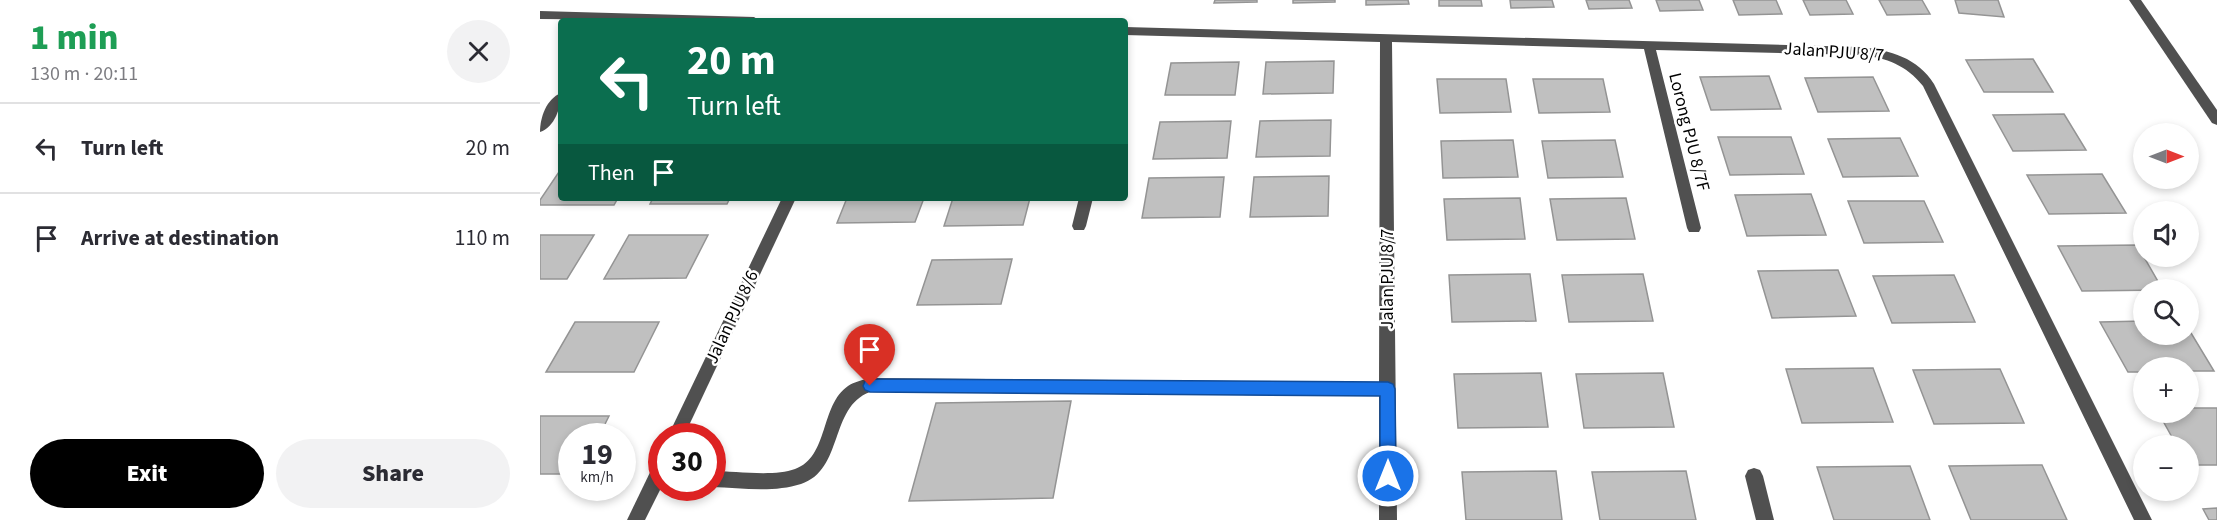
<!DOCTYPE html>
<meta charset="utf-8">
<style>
:root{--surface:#fff;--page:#f2f2f3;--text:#2b2b33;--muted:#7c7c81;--line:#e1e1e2;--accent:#000}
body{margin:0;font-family:"Source Sans 3",sans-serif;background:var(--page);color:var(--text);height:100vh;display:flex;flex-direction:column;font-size:22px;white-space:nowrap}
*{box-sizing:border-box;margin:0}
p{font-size:20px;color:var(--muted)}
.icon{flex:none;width:33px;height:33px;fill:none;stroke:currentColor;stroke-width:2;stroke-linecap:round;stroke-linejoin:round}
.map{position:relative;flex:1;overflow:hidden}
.panel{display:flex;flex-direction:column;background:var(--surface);width:540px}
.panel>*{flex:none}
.banner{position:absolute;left:18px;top:18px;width:570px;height:183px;border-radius:6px;box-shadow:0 3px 9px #0003;background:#0b6e4f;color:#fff;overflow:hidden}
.needle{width:39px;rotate:90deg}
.controls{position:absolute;left:1593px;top:123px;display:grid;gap:12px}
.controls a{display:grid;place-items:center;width:66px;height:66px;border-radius:50%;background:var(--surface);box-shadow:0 3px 9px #0003;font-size:30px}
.speed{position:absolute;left:18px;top:423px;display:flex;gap:12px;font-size:30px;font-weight:700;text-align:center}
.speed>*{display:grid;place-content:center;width:78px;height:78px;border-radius:50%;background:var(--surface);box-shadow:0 3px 9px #0003;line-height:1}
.speed small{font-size:15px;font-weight:400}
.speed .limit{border:9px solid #d22;background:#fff;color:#111}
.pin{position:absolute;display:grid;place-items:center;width:51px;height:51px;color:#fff;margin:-62px -26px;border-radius:50% 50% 50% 0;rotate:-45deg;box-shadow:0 0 6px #0007}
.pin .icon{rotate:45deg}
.me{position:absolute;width:66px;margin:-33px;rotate:0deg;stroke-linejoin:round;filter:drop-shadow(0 0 4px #0008)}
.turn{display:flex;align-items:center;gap:21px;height:126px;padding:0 30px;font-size:27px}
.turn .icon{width:78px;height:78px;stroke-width:2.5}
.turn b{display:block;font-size:42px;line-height:51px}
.then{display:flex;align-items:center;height:57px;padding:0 30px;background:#0003;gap:12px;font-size:22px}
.round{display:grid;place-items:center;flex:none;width:63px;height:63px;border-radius:32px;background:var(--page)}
.overview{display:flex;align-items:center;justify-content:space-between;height:102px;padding:0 30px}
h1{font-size:36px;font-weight:800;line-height:45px;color:#1e9e55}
.cta{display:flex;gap:12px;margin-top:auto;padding:12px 30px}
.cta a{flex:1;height:69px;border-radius:36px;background:var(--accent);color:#fff;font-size:24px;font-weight:800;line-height:69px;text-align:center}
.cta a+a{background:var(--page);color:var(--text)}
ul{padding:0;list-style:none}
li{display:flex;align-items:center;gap:18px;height:90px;padding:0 30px;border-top:2px solid var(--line)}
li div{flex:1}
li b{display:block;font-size:22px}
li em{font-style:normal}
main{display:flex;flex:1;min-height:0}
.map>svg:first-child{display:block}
</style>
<main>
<section class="panel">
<div class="overview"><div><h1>1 min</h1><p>130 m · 20:11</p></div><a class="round"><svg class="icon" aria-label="close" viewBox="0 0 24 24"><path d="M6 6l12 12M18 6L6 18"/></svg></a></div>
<ul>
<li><svg class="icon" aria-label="left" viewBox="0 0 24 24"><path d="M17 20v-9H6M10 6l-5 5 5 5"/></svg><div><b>Turn left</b></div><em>20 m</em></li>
<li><svg class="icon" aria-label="arrive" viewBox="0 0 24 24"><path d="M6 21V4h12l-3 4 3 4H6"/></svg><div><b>Arrive at destination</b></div><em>110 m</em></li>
</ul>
<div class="cta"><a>Exit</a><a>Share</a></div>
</section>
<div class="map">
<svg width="1677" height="520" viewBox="0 0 1677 520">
<rect width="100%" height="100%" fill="#fff"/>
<g fill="#c0c0c0" stroke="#949494" stroke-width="1.5">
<polygon points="675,0 717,0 717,2 674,3"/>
<polygon points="753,0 795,0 795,2 753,3"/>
<polygon points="826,0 868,0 869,4 826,5"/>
<polygon points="899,0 941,0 942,6 899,6"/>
<polygon points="970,0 1012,0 1014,7 971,8"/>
<polygon points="1046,0 1089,0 1092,8 1049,9"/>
<polygon points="1116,0 1159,0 1163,10 1120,11"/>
<polygon points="1193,0 1236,0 1242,14 1199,15"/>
<polygon points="1263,0 1306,0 1313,14 1270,15"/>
<polygon points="1339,0 1382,0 1390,14 1347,15"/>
<polygon points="1415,0 1458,0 1464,17 1419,13"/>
<polygon points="1493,59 1513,92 1444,92 1426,60"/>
<polygon points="794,61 793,93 723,94 726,62"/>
<polygon points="699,62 695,95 625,95 631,63"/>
<polygon points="1229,76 1241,109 1171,110 1160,77"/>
<polygon points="1333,77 1349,111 1278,112 1265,78"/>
<polygon points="897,79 966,79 971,112 900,113"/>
<polygon points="993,79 1063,79 1070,112 999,113"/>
<polygon points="1524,114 1546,150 1473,151 1453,115"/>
<polygon points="791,120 790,156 716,157 720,121"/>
<polygon points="691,121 687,158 613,159 620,122"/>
<polygon points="1178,137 1251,137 1264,174 1190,175"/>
<polygon points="1360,138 1378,176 1303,177 1288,139"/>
<polygon points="973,140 978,177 903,178 901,141"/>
<polygon points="1075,140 1083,177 1008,178 1002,141"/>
<polygon points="21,169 21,198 78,198 74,205 0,205 0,200"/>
<polygon points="1562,174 1586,213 1509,214 1487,175"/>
<polygon points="789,176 788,216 710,217 714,177"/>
<polygon points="684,177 680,217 602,218 609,178"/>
<polygon points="1271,194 1286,235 1207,236 1195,195"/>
<polygon points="113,198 190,198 187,204 110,204"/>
<polygon points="307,198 384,198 375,222 297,223"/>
<polygon points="413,198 490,198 483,225 404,226"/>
<polygon points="980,198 985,239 907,240 904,199"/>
<polygon points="1086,198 1095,239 1017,240 1010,199"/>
<polygon points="1308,201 1384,201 1403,242 1324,243"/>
<polygon points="0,235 54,235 27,279 0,279"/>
<polygon points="89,235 168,235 146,278 64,279"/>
<polygon points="1597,245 1623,290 1542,291 1518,246"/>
<polygon points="472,259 461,304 377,305 392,260"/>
<polygon points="1298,270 1316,316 1232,318 1218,271"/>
<polygon points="990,274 996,321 912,322 909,275"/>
<polygon points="1103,274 1113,321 1029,322 1022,275"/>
<polygon points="1414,275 1435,322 1352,323 1333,276"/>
<polygon points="1604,321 1604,334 1648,334 1648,328 1674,371 1648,371 1648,368 1604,368 1604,372 1588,372 1560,322"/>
<polygon points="35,322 119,322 94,372 6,372"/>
<polygon points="1333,368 1353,422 1262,423 1246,369"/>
<polygon points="1460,369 1484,423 1394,424 1373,370"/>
<polygon points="1001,373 1008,427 918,428 914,374"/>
<polygon points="1123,373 1134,427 1044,428 1036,374"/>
<polygon points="531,401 513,498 369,501 396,403"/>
<polygon points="1648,408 1677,408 1677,465 1648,465 1648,446 1637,446 1618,412 1648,412"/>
<polygon points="0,416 69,416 59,436 32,436 32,474 0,474"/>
<polygon points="1502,465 1527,520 1431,520 1409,466"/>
<polygon points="1370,466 1390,520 1294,520 1277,467"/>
<polygon points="1016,471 1022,520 926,520 922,472"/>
<polygon points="1146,471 1156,520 1060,520 1052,472"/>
<polygon points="1677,508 1677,520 1669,520 1663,509"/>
</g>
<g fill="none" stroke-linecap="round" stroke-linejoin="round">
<g fill="#505050" fill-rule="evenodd">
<polygon points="1589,0 1601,0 1677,110 1677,125 1672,123"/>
<polygon points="0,11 214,17 220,21 0,19"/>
<path d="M585,27L1321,47C1350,50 1378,58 1394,84L1612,520H1594L1383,86C1366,65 1347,58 1321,55L1116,50L1161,228L1159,232H1149L1147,228L1104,49L852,42L857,520H839V396L330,392C289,407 304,470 261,484C233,493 201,488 172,487V471C195,471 234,477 255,469C289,457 280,405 308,386C314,382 323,380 330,378L839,382L840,42L585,35Z"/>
<path d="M21,93C21,107 15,127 0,132C0,118 6,99 21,93Z"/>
<polygon points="242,198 256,198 144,436 128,436"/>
<polygon points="539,198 553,198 546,226 544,230 534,230 532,226"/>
<polygon points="122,458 122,486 105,520 87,520 116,460"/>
<polygon points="1214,468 1220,470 1223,476 1234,520 1216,520 1205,476 1208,470"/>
</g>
</g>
<polygon fill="#1a73e8" stroke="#114b97" stroke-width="1.5" points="330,379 848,382 853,384 855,389 856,476 853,482 848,484 842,482 840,476 840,396 330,392 325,390 323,386 325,381"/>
<g text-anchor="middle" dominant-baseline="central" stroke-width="5" stroke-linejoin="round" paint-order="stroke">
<g font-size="18" fill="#000" stroke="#fff">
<text transform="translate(1294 52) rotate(4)">Jalan PJU 8/7</text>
<text transform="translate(1149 132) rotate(76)">Lorong PJU 8/7F</text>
<text transform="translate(847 279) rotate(-90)">Jalan PJU 8/7</text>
<text transform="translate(192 317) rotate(-65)">Jalan PJU 8/6</text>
</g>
</g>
</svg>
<div class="controls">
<a><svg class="needle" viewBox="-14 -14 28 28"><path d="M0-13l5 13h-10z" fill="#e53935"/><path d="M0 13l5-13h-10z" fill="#7c7c81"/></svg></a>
<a><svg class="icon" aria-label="sound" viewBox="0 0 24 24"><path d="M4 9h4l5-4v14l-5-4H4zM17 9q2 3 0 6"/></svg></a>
<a><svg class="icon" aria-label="search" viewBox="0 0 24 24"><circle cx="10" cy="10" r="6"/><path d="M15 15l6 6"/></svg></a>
<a>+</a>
<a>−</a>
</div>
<div class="speed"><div>19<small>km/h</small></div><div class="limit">30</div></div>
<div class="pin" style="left:330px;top:386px;background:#d93025"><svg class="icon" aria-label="arrive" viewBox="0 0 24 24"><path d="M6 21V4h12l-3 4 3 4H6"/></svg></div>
<svg class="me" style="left:848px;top:476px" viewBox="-20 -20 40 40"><circle r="17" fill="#1a73e8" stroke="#fff" stroke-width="3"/><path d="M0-11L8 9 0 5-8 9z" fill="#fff"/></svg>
<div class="banner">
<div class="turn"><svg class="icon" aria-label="left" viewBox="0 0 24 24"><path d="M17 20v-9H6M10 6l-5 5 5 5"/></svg><div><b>20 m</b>Turn left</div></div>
<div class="then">Then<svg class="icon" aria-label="arrive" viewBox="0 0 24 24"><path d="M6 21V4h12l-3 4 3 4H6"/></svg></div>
</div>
</div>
</main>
